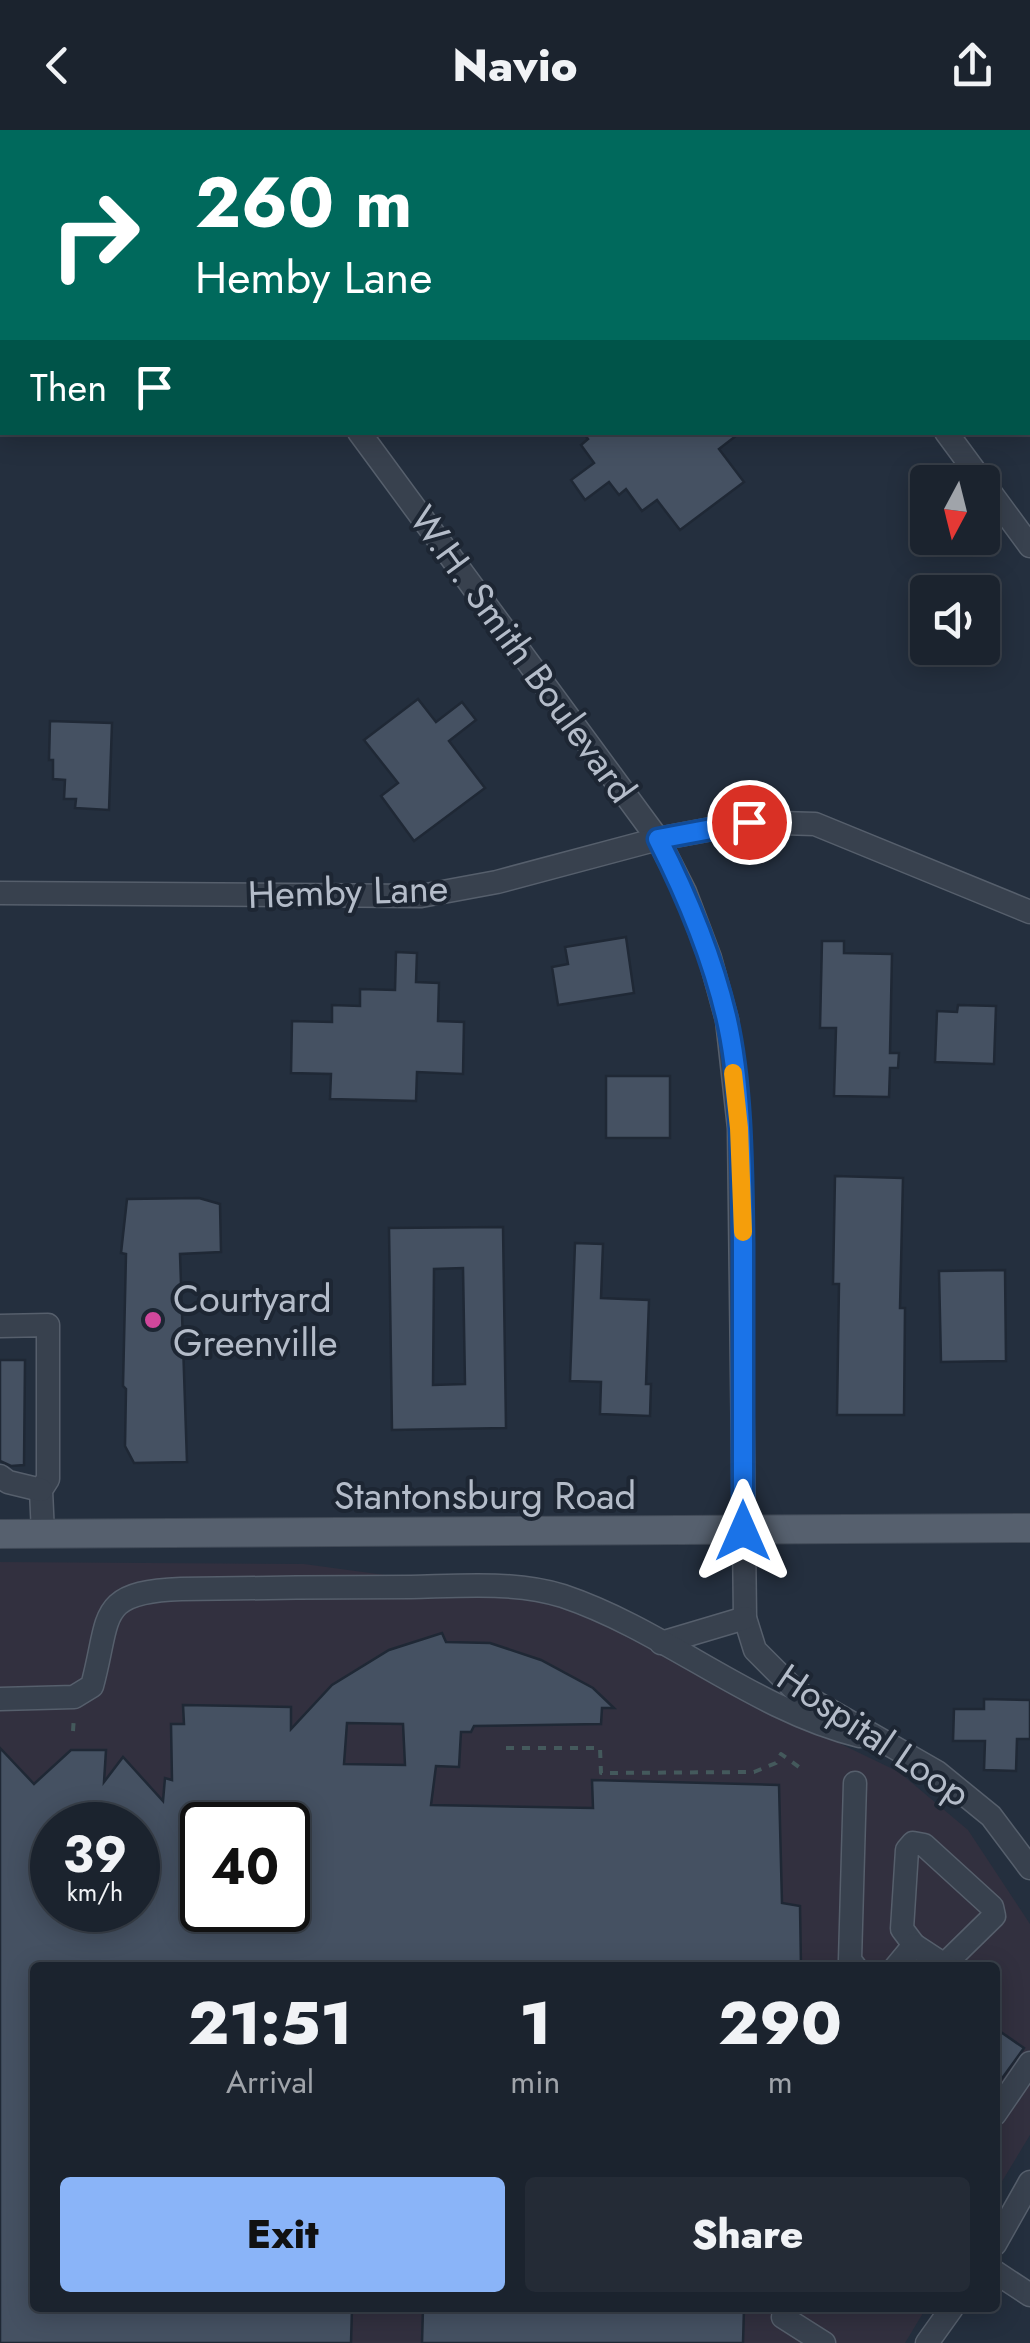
<!DOCTYPE html>
<style>
:root{--surface:#1b232e;--page:#242b36;--text:#f1f3f6;--muted:#a0a4aa;--line:#39404a;--accent:#8ab4f8}
body{margin:0;font-family:Jost,sans-serif;background:var(--page);color:var(--text);height:100vh;display:flex;flex-direction:column;font-size:38px;white-space:nowrap}
*{box-sizing:border-box;margin:0}
p{font-size:32px;color:var(--muted)}
.icon{flex:none;width:55px;height:55px;fill:none;stroke:currentColor;stroke-width:2;stroke-linecap:round;stroke-linejoin:round}
.map{position:relative;flex:1;overflow:hidden}
.sheet{position:absolute;left:30px;top:1832px;width:970px;height:350px;display:flex;flex-direction:column;background:var(--surface);border-radius:10px;box-shadow:0 5px 25px #0003,0 0 0 2px var(--line)}
.sheet>*{flex:none}
.guide{position:absolute;left:0px;top:0px;width:1030px;height:305px;box-shadow:0 5px 25px #0003,0 0 0 2px var(--line);background:#00695c;color:#fff;overflow:hidden}
.needle{width:65px;rotate:187deg}
.fabs{position:absolute;left:910px;top:335px;display:grid;gap:20px}
.fabs a{display:grid;place-items:center;width:90px;height:90px;border-radius:10px;background:var(--surface);box-shadow:0 5px 25px #0003,0 0 0 2px var(--line);font-size:50px}
.speed{position:absolute;left:30px;top:1672px;display:flex;gap:20px;font-size:50px;font-weight:700;text-align:center}
.speed>*{display:grid;place-content:center;width:130px;height:130px;border-radius:50%;background:var(--surface);box-shadow:0 5px 25px #0003,0 0 0 2px var(--line);line-height:1}
.speed small{font-size:25px;font-weight:400}
.speed .limit{border:5px solid #111;border-radius:15px;background:#fff;color:#111}
.pin{position:absolute;display:grid;place-items:center;width:85px;height:85px;color:#fff;margin:-42px;border:5px solid #fff;border-radius:50%;box-shadow:0 2px 10px #0007}
.me{position:absolute;width:110px;margin:-55px;rotate:0deg;stroke-linejoin:round;filter:drop-shadow(0 0 8px #0008)}
.turn{display:flex;align-items:center;gap:35px;height:210px;padding:0 30px;font-size:45px}
.turn .icon{width:130px;height:130px;stroke-width:2.5}
.turn b{display:block;font-size:70px;line-height:85px}
.then{display:flex;align-items:center;height:95px;padding:0 30px;background:#0003;gap:20px;font-size:38px}
.eta{display:flex;justify-content:space-evenly;align-items:center;height:170px;text-align:center}
.eta b{font-size:60px;font-weight:800;line-height:70px}
.action{display:flex;gap:20px;margin-top:auto;padding:20px 30px}
.action a{flex:1;height:115px;border-radius:10px;background:var(--accent);color:#111;font-size:40px;font-weight:800;line-height:115px;text-align:center}
.action a+a{background:var(--page);color:var(--text)}
header{display:flex;justify-content:space-between;align-items:center;height:130px;padding:0 30px;background:var(--surface);font-size:45px;font-weight:800}
.map>svg:first-child{display:block}
</style>
<header><svg class="icon" aria-label="back" viewBox="0 0 24 24"><path d="M15 5l-7 7 7 7"/></svg>Navio<svg class="icon" aria-label="share" viewBox="0 0 24 24"><path d="M12 15V3M7 8l5-5 5 5M5 13v7h14v-7"/></svg></header>
<div class="map">
<svg width="1030" height="2213" viewBox="0 0 1030 2213">
<rect width="100%" height="100%" fill="#242f3e"/>
<path fill="#32303f" fill-rule="evenodd" d="M0,1432L304,1434L569,1470L789,1589L899,1642L968,1700L1030,1794V2005L995,2063V1838H35V2178H926L905,2213H0ZM52,1695H138V1780H52ZM202,1695H288V1780H202Z"/>
<g fill="#455162" stroke="#1f2835" stroke-width="2.5" fill-rule="evenodd">
<polygon points="583,302 741,302 719,319 744,352 680,400 657,370 642,381 626,359 619,365 609,352 585,370 571,350 594,333 581,315 588,309"/>
<polygon points="418,569 436,592 462,572 476,590 449,611 485,658 414,711 381,666 398,653 364,610"/>
<polygon points="50,591 112,593 109,680 75,678 76,669 64,669 65,650 53,649 53,630 49,630"/>
<polygon points="626,807 634,863 558,875 552,837 568,834 565,817"/>
<polygon points="822,811 844,811 844,823 892,824 890,923 899,923 898,938 890,938 889,967 834,966 836,898 820,898"/>
<polygon points="396,822 417,823 416,852 439,853 438,891 464,892 463,944 417,942 416,971 330,969 331,944 291,943 292,891 332,892 332,875 360,876 360,859 395,860"/>
<polygon points="958,875 996,876 994,934 935,932 937,881 957,882"/>
<rect x="606" y="946" width="64" height="62"/>
<polygon points="835,1046 903,1048 900,1178 905,1178 904,1285 837,1285 839,1154 833,1154"/>
<polygon points="199,1068 220,1074 221,1122 180,1124 187,1332 134,1333 125,1316 126,1259 123,1256 126,1124 121,1123 127,1069"/>
<path d="M503,1097L506,1298L392,1300L389,1098ZM463,1138L465,1254L433,1255L434,1139Z"/>
<polygon points="575,1113 603,1114 601,1168 649,1170 646,1254 651,1254 650,1286 600,1284 601,1252 570,1251"/>
<polygon points="1005,1140 1006,1231 941,1232 939,1141"/>
<polygon points="0,1230 25,1230 24,1335 11,1336 0,1331"/>
<path d="M442,1503L446,1512L490,1513L541,1530L593,1558L614,1578H602L601,1594L474,1596L471,1602H461L459,1637L436,1636L431,1675L593,1678L592,1650L779,1655L782,1773L800,1776L801,1838H35V2178H352L351,2213H0V1618L34,1654L71,1620H106L104,1652L123,1627L163,1671L165,1648L172,1650L171,1594H184L183,1575L291,1577V1599L332,1555L389,1520ZM347,1593L403,1594L405,1635L344,1634ZM52,1695H138V1780H52ZM202,1695H288V1780H202Z"/>
<polygon points="984,1569 1030,1570 1030,1609 1017,1609 1016,1641 984,1640 985,1611 953,1611 954,1579 984,1579"/>
<polygon points="995,1898 1024,1918 995,1958"/>
<polygon points="423,2178 744,2178 743,2213 422,2213"/>
</g>
<g fill="none" stroke-linecap="round" stroke-linejoin="round">
<g stroke="#565f6c" stroke-width="25">
<g id="minor">
<polyline points="244,0 245,2"/>
<polyline points="819,2 819,0"/>
<polyline points="954,2 954,0"/>
<polyline points="1028,24 1030,24"/>
<polyline points="359,302 658,709 685,762 710,828 727,890 739,998 745,1488 755,1520 796,1561 937,1642 991,1686 1030,1738"/>
<polyline points="946,302 1030,416"/>
<polyline points="0,763 421,766 497,752 658,709 749,692 815,694 1030,782"/>
<polyline points="0,1196 48,1195 48,1349 41,1360 43,1404"/>
<polyline points="0,1346 8,1352 41,1360"/>
<polyline points="661,1513 745,1488"/>
<path d="M0,1569L74,1567L92,1556C111,1487 95,1462 181,1459C258,1458 334,1457 411,1457C460,1456 515,1451 563,1466C667,1501 753,1580 860,1606"/>
<polyline points="855,1653 850,1830 856,1838"/>
<polyline points="914,1815 902,1799 907,1720 913,1713 924,1715 992,1777 994,1786 945,1834"/>
<polyline points="895,1838 914,1815 949,1838"/>
<polyline points="995,1984 1030,1933"/>
<polyline points="995,2114 1030,2052"/>
<polyline points="995,2142 1030,2165"/>
<polyline points="783,2187 824,2213"/>
<polyline points="927,2213 952,2178"/>
</g>
</g>
<g stroke="#414a57" stroke-width="30">
<polyline id="major" points="0,1404 1030,1398"/>
</g>
<g stroke="#44595c" stroke-width="4" stroke-dasharray="8 8" stroke-linecap="butt">
<polyline points="73,1601 74,1586"/>
<polyline points="506,1618 600,1618 601,1643 754,1642 776,1633 781,1624 803,1640"/>
</g>
<use href="#minor" stroke="#38414e" stroke-width="22"/>
<use href="#major" stroke="#56606e" stroke-width="28"/>
</g>
<g fill="none" stroke-linecap="round" stroke-linejoin="round">
<g stroke="#114b97" stroke-width="25">
<path id="route" d="M743,1401C743,1305 743,1209 743,1113C742,1043 742,953 726,886C711,823 687,766 658,709L749,692"/>
</g>
<use href="#route" stroke="#1a73e8" stroke-width="18"/>
<polyline stroke="#f59e0b" stroke-width="18" points="733,943 739,998 743,1102"/>
</g>
<circle fill="#d1479c" stroke="#1d2633" stroke-width="4" cx="153" cy="1190" r="10"/>
<g text-anchor="middle" dominant-baseline="central" stroke-width="8" stroke-linejoin="round" paint-order="stroke">
<g font-size="38" fill="#b4bcc9" stroke="#1d2633">
<text transform="translate(523 524) rotate(54)">W.H. Smith Boulevard</text>
<text transform="translate(348 761) rotate(-2)">Hemby Lane</text>
<text x="485" y="1365">Stantonsburg Road</text>
<text transform="translate(874 1605) rotate(34)">Hospital Loop</text>
</g>
<g font-size="38" fill="#b4bcc9" stroke="#1d2633" text-anchor="start">
<text x="173" y="1168">Courtyard<tspan x="173" dy="44">Greenville</tspan></text>
</g>
</g>
</svg>
<div class="fabs">
<a><svg class="needle" viewBox="-14 -14 28 28"><path d="M0-13l5 13h-10z" fill="#e53935"/><path d="M0 13l5-13h-10z" fill="#a0a4aa"/></svg></a>
<a><svg class="icon" aria-label="sound" viewBox="0 0 24 24"><path d="M4 9h4l5-4v14l-5-4H4zM17 9q2 3 0 6"/></svg></a>
</div>
<div class="speed"><div>39<small>km/h</small></div><div class="limit">40</div></div>
<div class="pin" style="left:749px;top:692px;background:#d93025"><svg class="icon" aria-label="arrive" viewBox="0 0 24 24"><path d="M6 21V4h12l-3 4 3 4H6"/></svg></div>
<svg class="me" style="left:743px;top:1401px" viewBox="-20 -20 40 40"><path d="M0-17L14 15 0 8-14 15z" fill="#1a73e8" stroke="#fff" stroke-width="4"/></svg>
<div class="guide">
<div class="turn"><svg class="icon" aria-label="right" viewBox="0 0 24 24"><path d="M7 20v-9h11M14 6l5 5-5 5"/></svg><div><b>260 m</b>Hemby Lane</div></div>
<div class="then">Then<svg class="icon" aria-label="arrive" viewBox="0 0 24 24"><path d="M6 21V4h12l-3 4 3 4H6"/></svg></div>
</div>
<section class="sheet">
<div class="eta">
<div><b>21:51</b><p>Arrival</p></div>
<div><b>1</b><p>min</p></div>
<div><b>290</b><p>m</p></div>
</div>
<div class="action"><a>Exit</a><a>Share</a></div>
</section>
</div>
